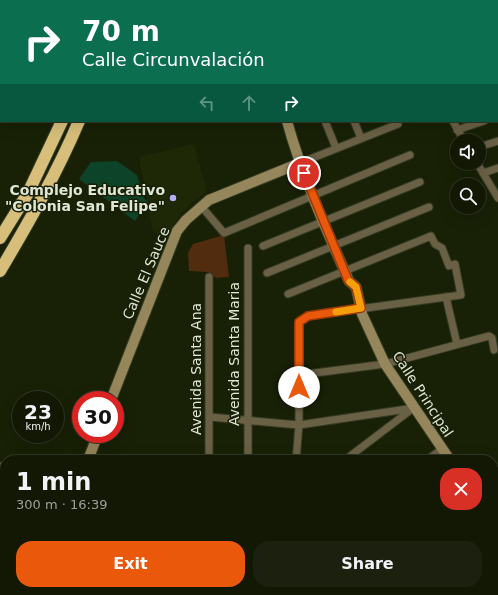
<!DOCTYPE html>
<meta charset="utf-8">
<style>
:root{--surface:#121804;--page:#1b210e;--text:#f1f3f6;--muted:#9ca09a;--line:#313726;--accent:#ea580c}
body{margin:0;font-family:"DejaVu Sans",sans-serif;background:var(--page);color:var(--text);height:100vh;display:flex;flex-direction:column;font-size:15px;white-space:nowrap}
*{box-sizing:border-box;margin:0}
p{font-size:13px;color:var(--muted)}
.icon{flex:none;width:22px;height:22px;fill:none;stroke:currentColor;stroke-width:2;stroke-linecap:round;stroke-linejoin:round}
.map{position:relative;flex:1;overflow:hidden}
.drawer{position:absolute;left:0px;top:455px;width:498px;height:140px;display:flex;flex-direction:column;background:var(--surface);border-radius:16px 16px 0 0;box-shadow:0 4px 16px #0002,0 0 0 1px var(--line)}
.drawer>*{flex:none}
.hud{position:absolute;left:0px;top:0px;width:498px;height:122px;box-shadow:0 4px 16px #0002,0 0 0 1px var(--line);background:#0b6e4f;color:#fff;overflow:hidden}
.buttons{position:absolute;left:450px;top:134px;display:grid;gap:8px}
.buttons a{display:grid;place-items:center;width:36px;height:36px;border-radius:50%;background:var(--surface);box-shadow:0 4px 16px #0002,0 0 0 1px var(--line);font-size:20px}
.speed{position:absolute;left:12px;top:391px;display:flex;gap:8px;font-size:20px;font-weight:700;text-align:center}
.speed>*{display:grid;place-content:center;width:52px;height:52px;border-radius:50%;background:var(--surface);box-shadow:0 4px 16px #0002,0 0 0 1px var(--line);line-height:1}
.speed small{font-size:10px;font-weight:400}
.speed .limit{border:6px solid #d22;background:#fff;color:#111}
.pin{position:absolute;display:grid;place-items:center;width:34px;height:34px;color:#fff;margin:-17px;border:2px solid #fff;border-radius:50%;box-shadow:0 1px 4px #0007}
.me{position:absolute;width:44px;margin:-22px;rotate:0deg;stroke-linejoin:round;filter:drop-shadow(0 0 3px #0008)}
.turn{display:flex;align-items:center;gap:14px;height:84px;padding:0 16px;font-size:18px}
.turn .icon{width:52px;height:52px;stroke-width:2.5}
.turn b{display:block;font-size:28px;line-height:34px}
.lanes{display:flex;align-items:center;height:38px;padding:0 16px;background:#0003;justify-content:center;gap:20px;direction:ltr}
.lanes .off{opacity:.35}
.round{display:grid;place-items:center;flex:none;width:42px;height:42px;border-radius:16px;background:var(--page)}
.headline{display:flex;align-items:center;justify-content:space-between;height:68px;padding:0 16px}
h1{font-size:24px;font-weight:800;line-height:30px}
.action{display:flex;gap:8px;margin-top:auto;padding:8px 16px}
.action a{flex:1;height:46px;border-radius:16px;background:var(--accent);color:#fff;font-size:16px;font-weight:800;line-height:46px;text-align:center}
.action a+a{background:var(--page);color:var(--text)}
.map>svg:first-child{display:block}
</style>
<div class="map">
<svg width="498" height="595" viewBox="0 0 498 595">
<rect width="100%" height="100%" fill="#182006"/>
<polygon fill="#1e2706" points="194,144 207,191 189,205 177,219 169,239 153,232 139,157"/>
<polygon fill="#512c0e" points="224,235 229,277 216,278 208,272 189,271 188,253 193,244"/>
<polygon fill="#0d4429" points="117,161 137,175 144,198 148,202 135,221 79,179 91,162"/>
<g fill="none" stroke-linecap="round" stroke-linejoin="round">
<g stroke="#343c23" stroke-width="9">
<g id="street">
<polyline points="198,0 198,1"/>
<polyline points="223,0 223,1"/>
<polyline points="346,0 346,1"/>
<polyline points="418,1 418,0"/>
<polyline points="497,82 498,82"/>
<polyline points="497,92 498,91"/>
<polyline points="497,117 498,116"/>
<polyline points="325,121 336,148"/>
<polyline points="354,121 361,138"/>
<polyline points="453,121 464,141"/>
<polyline points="457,130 484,121"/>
<polyline points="479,147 498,141"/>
<polyline points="300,163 398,124"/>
<polyline points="477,163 498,198"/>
<polyline points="483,173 498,168"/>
<polyline points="201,206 224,233 410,155"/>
<polyline points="263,246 420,182"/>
<polyline points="267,273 429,207"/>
<polyline points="209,277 209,460"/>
<polyline points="288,294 431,236 435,244 442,248 449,266 455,264 461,295 308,316 299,322 299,425 296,460"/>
<polyline points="446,297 457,344"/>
<polyline points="299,375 385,364 489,336 492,338 494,350"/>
<polyline points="210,417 299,425 414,408"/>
<polyline points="248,460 248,248"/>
<polyline points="345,460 412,409"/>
<polyline points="427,460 442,449"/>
<polyline points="0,466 5,468"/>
<polyline points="493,492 498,488"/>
<polyline points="12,595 22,590"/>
<polyline points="127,595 129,590"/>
<polyline points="249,595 252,590"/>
<polyline points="436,595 441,590"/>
</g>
</g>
<g stroke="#343c23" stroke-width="12">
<g id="secondary">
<polyline points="252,0 253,1"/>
<polyline points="143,1 145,0"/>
<polyline points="0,19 1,20"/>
<path d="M287,121C302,176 326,229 349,281L356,287L362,314L385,364L450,460"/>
<polyline points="111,400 177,231 186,220 209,200 300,163"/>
<polyline points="88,460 98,434"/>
<polyline points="493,548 498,553"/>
<polyline points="38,595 40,590"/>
</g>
</g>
<g stroke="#343c23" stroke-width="14">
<g id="highway">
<polyline points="109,1 109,0"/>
<polyline points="125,1 125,0"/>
<polyline points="0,238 28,193 62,121"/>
<path d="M0,271C29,222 57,173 79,121"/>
</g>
</g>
<use href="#street" stroke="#696045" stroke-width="7"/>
<use href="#secondary" stroke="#96865b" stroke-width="10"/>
<use href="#highway" stroke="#d7be7a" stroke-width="12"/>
</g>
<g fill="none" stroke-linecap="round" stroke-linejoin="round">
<g stroke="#983908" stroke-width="10">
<polyline id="route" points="299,387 299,322 308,316 361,308 356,287 348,280 304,173"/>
</g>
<use href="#route" stroke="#ea580c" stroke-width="7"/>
<polyline stroke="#f59e0b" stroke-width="7" points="336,312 361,308 356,287 350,282"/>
</g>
<circle fill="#b8abf7" stroke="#182006" stroke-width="1.5" cx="173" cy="198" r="4"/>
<g text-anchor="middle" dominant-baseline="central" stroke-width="3" stroke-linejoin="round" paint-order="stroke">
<g font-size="14" font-weight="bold" fill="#e0e6d6" stroke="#182006" text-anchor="end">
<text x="165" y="190">Complejo Educativo<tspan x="165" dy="16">"Colonia San Felipe"</tspan></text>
</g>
<g font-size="14" fill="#e0e6d6" stroke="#182006">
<text transform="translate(146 273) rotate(-67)">Calle El Sauce</text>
<text transform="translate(234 354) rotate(-90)">Avenida Santa Maria</text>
<text transform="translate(196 369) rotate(-90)">Avenida Santa Ana</text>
<text transform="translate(423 394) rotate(57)">Calle Principal</text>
</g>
</g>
</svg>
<div class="buttons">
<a><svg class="icon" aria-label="sound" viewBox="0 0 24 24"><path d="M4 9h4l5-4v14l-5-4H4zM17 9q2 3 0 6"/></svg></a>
<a><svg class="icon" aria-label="search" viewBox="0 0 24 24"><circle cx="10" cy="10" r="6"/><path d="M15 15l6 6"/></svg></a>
</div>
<div class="speed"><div>23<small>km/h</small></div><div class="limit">30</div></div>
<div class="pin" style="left:304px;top:173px;background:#d93025"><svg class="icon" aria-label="arrive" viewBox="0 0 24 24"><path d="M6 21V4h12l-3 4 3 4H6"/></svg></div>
<svg class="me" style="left:299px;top:387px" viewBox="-20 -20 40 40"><circle r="19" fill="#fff"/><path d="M0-13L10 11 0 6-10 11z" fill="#ea580c"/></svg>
<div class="hud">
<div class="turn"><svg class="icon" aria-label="right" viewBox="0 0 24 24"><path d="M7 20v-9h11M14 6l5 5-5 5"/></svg><div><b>70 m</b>Calle Circunvalación</div></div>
<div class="lanes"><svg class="icon off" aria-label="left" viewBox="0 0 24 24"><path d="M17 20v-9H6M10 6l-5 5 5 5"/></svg><svg class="icon off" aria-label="ahead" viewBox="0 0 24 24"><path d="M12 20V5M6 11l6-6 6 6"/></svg><svg class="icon" aria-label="right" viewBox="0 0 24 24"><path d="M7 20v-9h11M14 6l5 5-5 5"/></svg></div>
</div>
<section class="drawer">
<div class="headline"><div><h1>1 min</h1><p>300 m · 16:39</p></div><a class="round" style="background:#d93025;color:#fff"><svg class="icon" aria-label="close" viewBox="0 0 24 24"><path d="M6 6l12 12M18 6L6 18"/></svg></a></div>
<div class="action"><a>Exit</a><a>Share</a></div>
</section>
</div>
